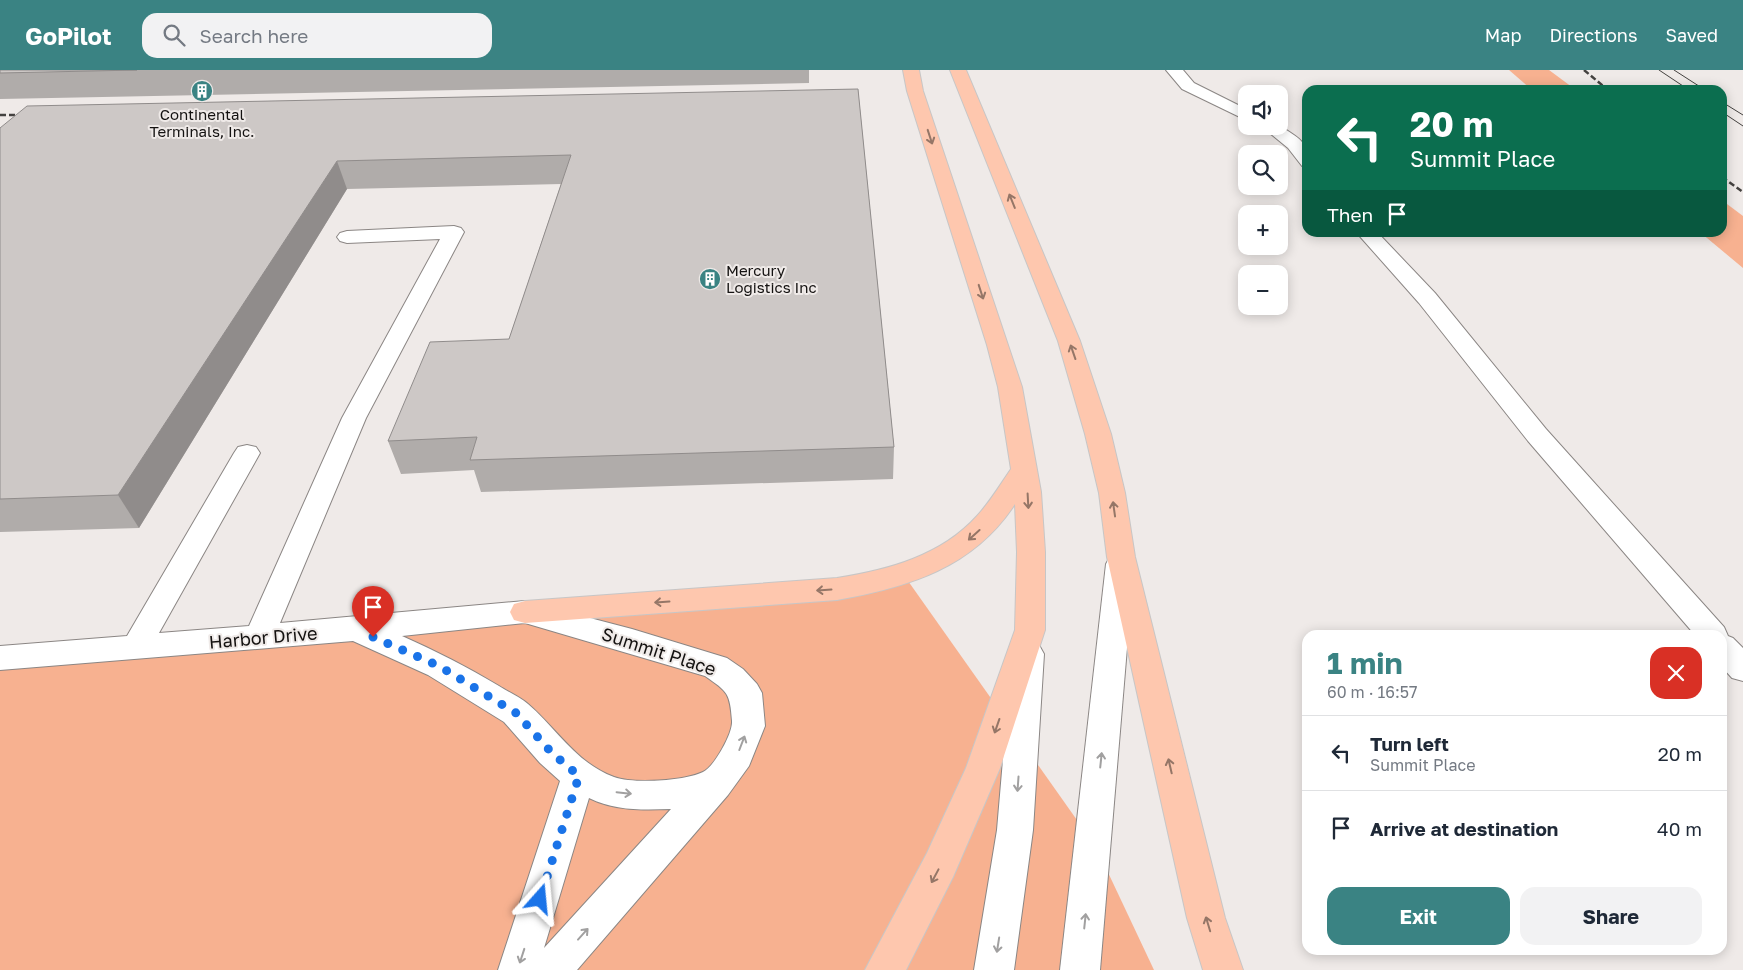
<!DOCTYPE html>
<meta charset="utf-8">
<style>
:root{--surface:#fff;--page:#f2f2f3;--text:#1f2937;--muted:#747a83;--line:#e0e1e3;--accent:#3a8383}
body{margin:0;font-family:"Golos Text",sans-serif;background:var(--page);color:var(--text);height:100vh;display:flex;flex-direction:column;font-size:19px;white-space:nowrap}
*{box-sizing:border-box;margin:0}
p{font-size:16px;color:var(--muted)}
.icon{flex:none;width:28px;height:28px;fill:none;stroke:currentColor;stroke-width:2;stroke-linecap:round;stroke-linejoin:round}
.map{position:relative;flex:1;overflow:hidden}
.details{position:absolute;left:1302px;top:560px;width:425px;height:325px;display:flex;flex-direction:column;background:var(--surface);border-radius:15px;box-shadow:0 2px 12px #0003}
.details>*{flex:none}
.guide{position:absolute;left:1302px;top:15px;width:425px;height:152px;border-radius:15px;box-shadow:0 2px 12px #0003;background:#0b6e4f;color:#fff;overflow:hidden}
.fabs{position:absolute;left:1238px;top:15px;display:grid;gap:10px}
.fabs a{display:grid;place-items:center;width:50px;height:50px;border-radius:10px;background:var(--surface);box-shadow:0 2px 12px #0003;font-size:25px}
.pin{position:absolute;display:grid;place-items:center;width:42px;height:42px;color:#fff;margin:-51px -21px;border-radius:50% 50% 50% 0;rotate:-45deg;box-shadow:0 0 5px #0007}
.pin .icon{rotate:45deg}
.me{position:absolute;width:55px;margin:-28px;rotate:18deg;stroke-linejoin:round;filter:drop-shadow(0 0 4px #0008)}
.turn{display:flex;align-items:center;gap:18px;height:105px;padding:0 25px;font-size:22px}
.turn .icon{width:65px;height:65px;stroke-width:2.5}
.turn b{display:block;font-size:35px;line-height:42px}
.then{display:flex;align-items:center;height:48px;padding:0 25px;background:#0003;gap:10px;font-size:19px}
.round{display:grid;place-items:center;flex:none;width:52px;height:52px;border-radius:15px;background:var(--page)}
.summary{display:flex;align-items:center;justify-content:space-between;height:85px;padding:0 25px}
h1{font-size:30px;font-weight:700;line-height:38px;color:var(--accent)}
.primary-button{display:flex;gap:10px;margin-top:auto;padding:10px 25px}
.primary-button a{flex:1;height:58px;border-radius:15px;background:var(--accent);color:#fff;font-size:20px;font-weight:700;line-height:58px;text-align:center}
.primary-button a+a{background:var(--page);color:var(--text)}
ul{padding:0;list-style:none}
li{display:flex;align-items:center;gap:15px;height:75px;padding:0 25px;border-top:1px solid var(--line)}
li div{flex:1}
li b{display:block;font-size:19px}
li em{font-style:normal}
header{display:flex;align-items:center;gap:30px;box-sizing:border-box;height:70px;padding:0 25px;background:var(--accent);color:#fff}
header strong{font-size:24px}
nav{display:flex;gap:28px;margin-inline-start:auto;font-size:18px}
.search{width:350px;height:45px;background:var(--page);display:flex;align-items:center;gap:12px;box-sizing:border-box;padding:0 18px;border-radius:15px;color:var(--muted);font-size:19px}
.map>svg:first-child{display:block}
</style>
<header>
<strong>GoPilot</strong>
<div class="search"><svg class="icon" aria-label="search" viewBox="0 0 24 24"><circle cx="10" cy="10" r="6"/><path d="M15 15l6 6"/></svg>Search here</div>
<nav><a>Map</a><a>Directions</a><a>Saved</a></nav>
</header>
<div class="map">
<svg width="1743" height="900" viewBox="0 0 1743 900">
<rect width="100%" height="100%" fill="#efeae8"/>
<g fill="#f7b190">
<polygon points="1509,0 1549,0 1576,20 1532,20"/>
<polygon points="1723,131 1743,146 1743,198 1701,163 1722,162"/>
<polygon points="901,501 1096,777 1154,900 0,900 0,596"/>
</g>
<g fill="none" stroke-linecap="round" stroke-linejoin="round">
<g stroke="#8b8684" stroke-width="2">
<g id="minor">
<polygon points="1166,0 1183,0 1194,13 1246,39 1246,50 1182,19"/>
<path d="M1279,55C1300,70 1308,69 1308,97L1302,96L1288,78L1261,56Z"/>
<path d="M454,156L461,158L464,162L366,348L280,553L525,531L632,559L727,588L743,599L757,614L762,623L765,656L749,696L728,725L577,900H498L560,711L540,693L504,652L428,605L353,571L0,600V576L127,566L234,383L238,377L247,375L256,377L260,383L159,563L249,556L342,348L440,169L347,173L340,171L337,167L340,163L347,161ZM525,553L705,606C728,622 730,623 732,651C733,663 714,697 703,702C684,711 634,714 614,707C576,693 557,659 528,634C520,627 508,622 499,616C467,597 436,581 402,566ZM589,728C615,741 643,740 671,739L544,878Z"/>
<polygon points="1356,162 1377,162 1435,223 1546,359 1724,557 1728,566 1733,568 1743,578 1743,611 1732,608 1722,597 1722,565 1695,565 1528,371 1419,233"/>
<polygon points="1120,484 1130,487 1134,494 1100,900 1060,900 1106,494 1110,487"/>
<polygon points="1028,572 1039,575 1044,584 1033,760 1014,900 974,900 997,760 1012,584 1017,575"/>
</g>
</g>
<g stroke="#c7c6c6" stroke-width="2">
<g id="highway">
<path d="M903,0H919L923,21L1022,317L1041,422L1045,482V560L1000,698L953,807L906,900H865L927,783L966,698L1015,560L1017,482L1015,434C973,498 909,517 837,530L525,553L514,550L510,542L514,534L525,531L837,508C888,500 941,486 977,446C990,432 1000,415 1011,399L998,317L987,275L907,21Z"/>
<polygon points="950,0 966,0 1080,271 1111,364 1125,423 1135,487 1225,848 1243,900 1203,900 1187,848 1107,487 1099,423 1085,364 1058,271"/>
</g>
</g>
<use href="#minor" fill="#fff" fill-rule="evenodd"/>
<use href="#highway" fill="#fec7ae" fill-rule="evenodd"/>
<g stroke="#444240" stroke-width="1">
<polyline points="1659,0 1689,20"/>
<polyline points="1674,0 1705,20"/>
<polyline points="1722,32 1743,45"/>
<polyline points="1722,42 1743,56"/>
</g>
<g stroke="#444240" stroke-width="2.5" stroke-dasharray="6 3" stroke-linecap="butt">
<polyline points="1584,0 1608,20"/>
<polyline points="0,45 30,45"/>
<polyline points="1722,107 1743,122"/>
</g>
</g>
<g fill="#b0acaa">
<polygon points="0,0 809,0 809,13 0,29"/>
<polygon points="858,19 894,377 893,409 481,422 474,400 401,404 388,371 509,269 561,114 347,119 139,458 0,462 0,58"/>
</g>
<polygon fill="#908c8b" points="337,91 347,119 139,458 118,425"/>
<g fill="#cdc8c6" stroke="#908c8b">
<polygon points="0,0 137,0 0,3"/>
<polygon points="858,19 894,377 470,390 477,367 388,371 430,272 509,269 571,85 337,91 118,425 0,429 0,58 27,36"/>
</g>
<defs><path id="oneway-shaft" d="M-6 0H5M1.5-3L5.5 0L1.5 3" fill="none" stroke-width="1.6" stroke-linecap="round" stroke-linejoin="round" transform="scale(1.25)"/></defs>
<g stroke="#957667">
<use href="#oneway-shaft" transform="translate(930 67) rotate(72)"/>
<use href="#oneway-shaft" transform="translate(1012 131) rotate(-112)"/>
<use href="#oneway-shaft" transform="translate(981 222) rotate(72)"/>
<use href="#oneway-shaft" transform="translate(1073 282) rotate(-109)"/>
<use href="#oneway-shaft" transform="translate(1028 431) rotate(87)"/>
<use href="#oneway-shaft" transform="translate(1114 439) rotate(-98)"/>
<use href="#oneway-shaft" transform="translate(974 465) rotate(138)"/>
<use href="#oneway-shaft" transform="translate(824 520) rotate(176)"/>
<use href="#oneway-shaft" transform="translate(662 532) rotate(176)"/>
<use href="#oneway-shaft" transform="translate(997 656) rotate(109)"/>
<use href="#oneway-shaft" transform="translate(1170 696) rotate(-103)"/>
<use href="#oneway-shaft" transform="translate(935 806) rotate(118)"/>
<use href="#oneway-shaft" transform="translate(1208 854) rotate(-107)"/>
</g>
<g stroke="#a1a0a0">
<use href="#oneway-shaft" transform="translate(742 673) rotate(-69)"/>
<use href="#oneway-shaft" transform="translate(1101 690) rotate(-84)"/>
<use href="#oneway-shaft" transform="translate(1018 714) rotate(94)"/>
<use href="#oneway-shaft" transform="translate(624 723) rotate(6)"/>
<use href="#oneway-shaft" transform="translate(1085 851) rotate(-84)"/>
<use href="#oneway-shaft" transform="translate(583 864) rotate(-48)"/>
<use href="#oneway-shaft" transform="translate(998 875) rotate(99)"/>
<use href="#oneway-shaft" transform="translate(522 886) rotate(108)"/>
</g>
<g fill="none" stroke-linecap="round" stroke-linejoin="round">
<polyline stroke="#1a73e8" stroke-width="9" stroke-dasharray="0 16.2" points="373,567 439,596 516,643 552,683 579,706 540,829"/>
</g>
<defs>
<g id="building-disc" transform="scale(1.125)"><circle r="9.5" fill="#3a8383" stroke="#efeae8"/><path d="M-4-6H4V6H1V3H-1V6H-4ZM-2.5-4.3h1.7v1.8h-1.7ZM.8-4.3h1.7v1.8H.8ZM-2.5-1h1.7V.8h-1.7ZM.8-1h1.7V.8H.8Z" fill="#fff"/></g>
</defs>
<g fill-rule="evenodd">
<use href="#building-disc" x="202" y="21"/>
<use href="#building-disc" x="710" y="209"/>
</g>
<g text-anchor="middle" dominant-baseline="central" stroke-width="4" stroke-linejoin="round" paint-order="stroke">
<g font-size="15" fill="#141211" stroke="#efeae8">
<text x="202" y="44">Continental<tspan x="202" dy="17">Terminals, Inc.</tspan></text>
<text x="726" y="200" text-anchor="start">Mercury<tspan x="726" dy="17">Logistics Inc</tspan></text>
</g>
<g font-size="18" fill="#141211" stroke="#efeae8">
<text transform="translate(263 567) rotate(-5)">Harbor Drive</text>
<text transform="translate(659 581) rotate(18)">Summit Place</text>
</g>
</g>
</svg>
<div class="fabs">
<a><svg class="icon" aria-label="sound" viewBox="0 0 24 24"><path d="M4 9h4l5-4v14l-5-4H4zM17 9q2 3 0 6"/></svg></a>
<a><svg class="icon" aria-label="search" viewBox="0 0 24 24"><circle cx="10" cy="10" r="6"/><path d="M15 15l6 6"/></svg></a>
<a>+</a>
<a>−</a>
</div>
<div class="pin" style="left:373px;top:567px;background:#d93025"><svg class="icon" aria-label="arrive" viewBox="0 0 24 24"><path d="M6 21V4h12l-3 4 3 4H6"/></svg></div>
<svg class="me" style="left:540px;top:829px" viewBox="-20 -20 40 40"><path d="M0-17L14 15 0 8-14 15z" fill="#1a73e8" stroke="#fff" stroke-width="4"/></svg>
<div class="guide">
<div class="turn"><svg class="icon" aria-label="left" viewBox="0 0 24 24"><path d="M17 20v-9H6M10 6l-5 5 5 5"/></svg><div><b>20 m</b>Summit Place</div></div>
<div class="then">Then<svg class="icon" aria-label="arrive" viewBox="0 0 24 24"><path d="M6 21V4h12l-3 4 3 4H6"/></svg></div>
</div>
<section class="details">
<div class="summary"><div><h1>1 min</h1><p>60 m · 16:57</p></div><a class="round" style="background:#d93025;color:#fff"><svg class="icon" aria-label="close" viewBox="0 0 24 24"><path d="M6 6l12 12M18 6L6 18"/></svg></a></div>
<ul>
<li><svg class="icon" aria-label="left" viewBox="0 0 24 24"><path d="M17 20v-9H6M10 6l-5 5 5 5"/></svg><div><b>Turn left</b><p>Summit Place</p></div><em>20 m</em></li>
<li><svg class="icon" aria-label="arrive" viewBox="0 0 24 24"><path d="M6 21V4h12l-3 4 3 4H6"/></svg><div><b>Arrive at destination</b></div><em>40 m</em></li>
</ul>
<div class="primary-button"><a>Exit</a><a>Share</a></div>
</section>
</div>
